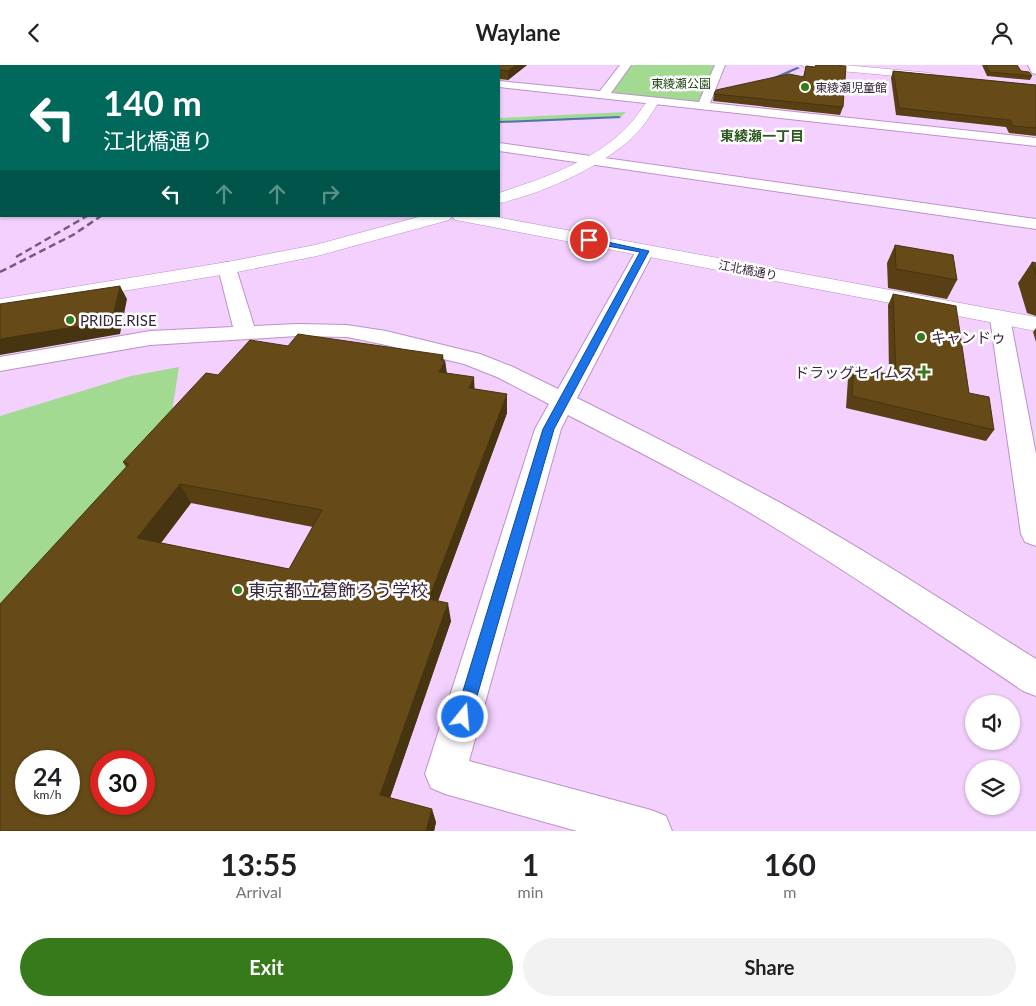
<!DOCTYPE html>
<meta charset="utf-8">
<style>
:root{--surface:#fff;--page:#f2f2f2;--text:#202124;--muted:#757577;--accent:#367a1c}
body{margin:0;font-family:Lato,"Noto Sans JP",sans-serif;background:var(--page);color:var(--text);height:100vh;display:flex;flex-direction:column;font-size:19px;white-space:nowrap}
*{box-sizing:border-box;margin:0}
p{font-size:16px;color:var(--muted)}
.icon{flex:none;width:28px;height:28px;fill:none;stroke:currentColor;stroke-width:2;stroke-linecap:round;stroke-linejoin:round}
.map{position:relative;height:766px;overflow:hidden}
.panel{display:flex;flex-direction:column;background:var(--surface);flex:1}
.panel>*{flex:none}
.hud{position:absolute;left:0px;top:0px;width:500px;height:152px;box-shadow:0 1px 4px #0004;background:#00695c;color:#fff;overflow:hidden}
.fabs{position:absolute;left:965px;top:630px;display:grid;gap:10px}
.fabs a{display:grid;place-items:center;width:55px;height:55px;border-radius:50%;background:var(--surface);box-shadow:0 1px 4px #0004;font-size:25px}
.speed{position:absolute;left:15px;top:685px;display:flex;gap:10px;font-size:25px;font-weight:700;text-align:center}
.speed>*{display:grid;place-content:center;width:65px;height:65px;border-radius:50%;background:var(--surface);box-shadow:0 1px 4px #0004;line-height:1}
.speed small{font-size:12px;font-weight:400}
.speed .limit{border:8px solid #d22;background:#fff;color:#111}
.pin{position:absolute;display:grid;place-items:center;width:42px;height:42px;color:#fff;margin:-21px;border:2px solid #fff;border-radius:50%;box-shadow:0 1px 5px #0007}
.me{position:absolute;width:55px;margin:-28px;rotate:17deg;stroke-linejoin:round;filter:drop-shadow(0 0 4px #0008)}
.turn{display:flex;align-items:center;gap:18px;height:105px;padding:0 20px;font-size:22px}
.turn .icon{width:65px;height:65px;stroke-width:2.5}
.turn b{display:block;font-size:35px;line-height:42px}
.lanes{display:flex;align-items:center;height:48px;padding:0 20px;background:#0003;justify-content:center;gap:25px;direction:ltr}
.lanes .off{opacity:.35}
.eta{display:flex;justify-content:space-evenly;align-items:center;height:85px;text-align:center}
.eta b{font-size:30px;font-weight:700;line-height:35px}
.primary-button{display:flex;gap:10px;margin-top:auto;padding:10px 20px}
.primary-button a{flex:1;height:58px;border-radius:30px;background:var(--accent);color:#fff;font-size:20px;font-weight:700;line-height:58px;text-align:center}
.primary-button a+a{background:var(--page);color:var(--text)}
header{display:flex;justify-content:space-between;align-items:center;height:65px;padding:0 20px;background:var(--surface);font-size:22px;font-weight:700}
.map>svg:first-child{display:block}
</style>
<header><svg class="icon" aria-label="back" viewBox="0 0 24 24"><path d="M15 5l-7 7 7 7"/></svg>Waylane<svg class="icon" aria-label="person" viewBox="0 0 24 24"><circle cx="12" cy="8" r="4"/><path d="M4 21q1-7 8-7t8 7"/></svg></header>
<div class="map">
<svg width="1036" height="766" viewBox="0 0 1036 766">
<rect width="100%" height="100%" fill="#f3d0fd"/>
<g fill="#a1da90">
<polygon points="632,0 714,0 699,36 693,38 611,27"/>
<polygon points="626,47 620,53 499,58 499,53"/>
<polygon points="179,302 165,390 0,578 0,351 131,311"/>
</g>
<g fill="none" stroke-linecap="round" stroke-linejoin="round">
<g fill="#5573af" fill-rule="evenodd">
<polygon points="797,2 800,3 771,16 767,15"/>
<polygon points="619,51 621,53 499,58 499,56"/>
</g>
<g stroke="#bc92c7" stroke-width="2">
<g id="minor">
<polygon points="312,0 333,0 333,1 313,1"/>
<polygon points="620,0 631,0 611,28 699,37 715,0 725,0 710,38 1036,73 1036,81 499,22 499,16 600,26"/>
<polygon points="1028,0 1036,0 1036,9 1032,8"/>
<polygon points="499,78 1036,154 1036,164 499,86"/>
<rect x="0" y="133" width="1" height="10"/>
<path d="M645,181L651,182L654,186L577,333C647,368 717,403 786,441C872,489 953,542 1036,594V631L1023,626C939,569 855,511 767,458C703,419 635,385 568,350L561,364L469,696L651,745L666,751L672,766H577L445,729L431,723L425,709L535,364L549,339L497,312L464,299L386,280L347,272L297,271L150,280L0,306V292L150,266L233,262L218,203L220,199L227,197L234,199L236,203L254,261L297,259L347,260L386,266L480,289L513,302L558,324L636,186L639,182Z"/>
<polygon points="1000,247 1007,249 1010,253 1036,389 1036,481 1025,477 1021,469 990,253 993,249"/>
</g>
</g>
<g stroke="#bc92c7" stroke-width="1">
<g id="tertiary">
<polygon points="801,0 845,0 930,8 936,11 930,14 807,3"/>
<path d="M652,34L658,38C651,50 643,62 633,72C601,102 542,129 499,138V128C543,113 593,97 626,63C634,55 641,45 648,35Z"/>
<polygon points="422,151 452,151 449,155 317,191 227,209 0,246 0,234 227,197 315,180"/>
</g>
</g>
<g stroke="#bc92c7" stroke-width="1">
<g id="secondary">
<rect x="0" y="58" width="1" height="8"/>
<polygon points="452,151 491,151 1036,252 1036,266 461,156 455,155"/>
</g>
</g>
<use href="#minor" fill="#fff" fill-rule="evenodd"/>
<use href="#tertiary" fill="#fff" fill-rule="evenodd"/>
<use href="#secondary" fill="#fff" fill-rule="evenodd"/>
<polyline stroke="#715b78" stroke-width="2" stroke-dasharray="4.5 2.5" stroke-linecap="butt" points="310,1 313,0"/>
<g stroke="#715b78" stroke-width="2.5" stroke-dasharray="7 4" stroke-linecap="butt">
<polyline points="16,192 87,151"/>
<polyline points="0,207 73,170 101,151"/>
</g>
</g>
<g fill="#584014" fill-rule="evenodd">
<polygon points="0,0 164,0 161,1 1,1 1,49 0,49"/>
<polygon points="383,0 527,0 508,15 499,14 499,1 384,1"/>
<polygon points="816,0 843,42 840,50 713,36 714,29 803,12 806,1 815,2"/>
<polygon points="982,0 1017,0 1021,6 1032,11 1030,15 987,11"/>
<polygon points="893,6 1036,20 1036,71 1009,68 1006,62 896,50 891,13"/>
<polygon points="895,180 957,215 947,234 888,223 887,198"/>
<polygon points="1032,197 1036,198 1036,251 1027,248 1018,218"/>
<polygon points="893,229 969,328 994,365 986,376 846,343 848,313 854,302 889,310 888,240"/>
<polygon points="1036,263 1036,277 1033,267"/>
<path d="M288,281L445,296L447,308L474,324L507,348L438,536L451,556L390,733L436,757L434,766H0L126,402L123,397L218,310ZM191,438L313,462L289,504L161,478Z"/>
</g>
<g fill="#473410">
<polygon points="128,0 140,0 141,1 124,1"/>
<polygon points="153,0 164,0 161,1 153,1"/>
<polygon points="516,0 527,0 508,15 508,6"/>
<polygon points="120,221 127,234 120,269 0,290 0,274"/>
<polygon points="443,290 444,298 445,296 447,315 439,307 441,295"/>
<polygon points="474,312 475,332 469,323"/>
<polygon points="507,329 507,348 432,552 429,534"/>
<polygon points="180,419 191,438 150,492 137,473"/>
<polygon points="448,538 451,556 386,744 380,730"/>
<polygon points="432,744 436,757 434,766 426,766"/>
</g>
<g fill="#664a17" stroke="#473410" fill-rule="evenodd">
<polygon points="0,0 128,0 124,1 1,1 1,43 0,43"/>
<polygon points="452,0 516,0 508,6 499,5 499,1 464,1"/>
<polygon points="816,0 833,0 846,1 843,42 714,29 716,25 789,9 804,12 806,1 815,2"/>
<polygon points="986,0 1017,0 1021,6 1029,7 1032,11 989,7"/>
<polygon points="893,6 1036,20 1036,63 1013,61 1010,55 899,43"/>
<polygon points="895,180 953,190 957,215 896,204"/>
<polygon points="1032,197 1036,198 1036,210"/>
<polygon points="120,221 112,256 0,274 0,239"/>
<polygon points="893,229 956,241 969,328 989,332 994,365 852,331 854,302 896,311"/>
<path d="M298,269L443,290L441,295L445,296L439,307L474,312L469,323L507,329L429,534L448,538L380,730L432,744L426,766H0V539L129,399L123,397L206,308L218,310L250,275L288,281ZM180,419L322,445L289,504L137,473ZM26,696H69V739H26ZM101,696H144V739H101Z"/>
</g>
<polygon fill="#1a73e8" stroke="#114b97" points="589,173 649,186 554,364 471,652 468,658 463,660 457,658 455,652 543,364 640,187 586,177 585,175"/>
<g fill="#367a1c" stroke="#fff" stroke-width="2">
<circle cx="805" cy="22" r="5"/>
<circle cx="70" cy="255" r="5"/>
<circle cx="921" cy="272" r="5"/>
<path d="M921.5 299.5h5v5h5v5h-5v5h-5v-5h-5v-5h5z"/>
<circle cx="238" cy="525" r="5"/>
</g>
<g text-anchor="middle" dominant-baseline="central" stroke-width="5" stroke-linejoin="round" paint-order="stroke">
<g font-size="12" fill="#1c440d" stroke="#fff">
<text x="681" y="18">東綾瀬公園</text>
</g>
<g font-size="12" fill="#38273d" stroke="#fff" text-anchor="start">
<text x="815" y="22">東綾瀬児童館</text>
</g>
<g font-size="12" fill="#38273d" stroke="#fff">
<text transform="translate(748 205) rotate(11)">江北橋通り</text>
</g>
<g font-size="14" font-weight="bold" fill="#2d581e" stroke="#fff">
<text x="762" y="70">東綾瀬一丁目</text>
</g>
<g font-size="15" fill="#38273d" stroke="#fff" text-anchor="start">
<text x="80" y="255">PRIDE.RISE</text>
<text x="931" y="272">キャンドゥ</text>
<text x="914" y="307" text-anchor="end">ドラッグセイムス</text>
</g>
<g font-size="18" fill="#38273d" stroke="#fff" text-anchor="start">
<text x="248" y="525">東京都立葛飾ろう学校</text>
</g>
</g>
</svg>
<div class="fabs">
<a><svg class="icon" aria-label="sound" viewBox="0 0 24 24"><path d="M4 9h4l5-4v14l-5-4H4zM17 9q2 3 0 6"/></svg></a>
<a><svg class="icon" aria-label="layers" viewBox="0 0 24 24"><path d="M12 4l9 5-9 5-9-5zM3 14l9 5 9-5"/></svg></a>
</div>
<div class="speed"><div>24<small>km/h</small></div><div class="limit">30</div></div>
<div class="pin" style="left:589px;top:175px;background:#d93025"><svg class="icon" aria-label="arrive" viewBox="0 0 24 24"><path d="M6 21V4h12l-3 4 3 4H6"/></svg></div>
<svg class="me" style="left:463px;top:652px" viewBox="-20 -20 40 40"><circle r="17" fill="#1a73e8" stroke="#fff" stroke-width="3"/><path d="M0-11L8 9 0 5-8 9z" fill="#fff"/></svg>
<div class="hud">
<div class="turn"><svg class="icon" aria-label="left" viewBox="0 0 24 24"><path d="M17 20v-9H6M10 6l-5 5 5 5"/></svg><div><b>140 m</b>江北橋通り</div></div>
<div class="lanes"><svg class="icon" aria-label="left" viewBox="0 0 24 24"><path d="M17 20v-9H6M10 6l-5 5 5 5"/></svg><svg class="icon off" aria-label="ahead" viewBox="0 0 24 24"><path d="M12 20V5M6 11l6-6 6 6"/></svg><svg class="icon off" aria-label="ahead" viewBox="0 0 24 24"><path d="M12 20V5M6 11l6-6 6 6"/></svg><svg class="icon off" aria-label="right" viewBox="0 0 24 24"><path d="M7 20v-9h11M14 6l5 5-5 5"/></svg></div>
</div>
</div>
<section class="panel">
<div class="eta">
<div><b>13:55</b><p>Arrival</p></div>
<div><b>1</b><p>min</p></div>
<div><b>160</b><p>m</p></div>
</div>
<div class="primary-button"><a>Exit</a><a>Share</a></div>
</section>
